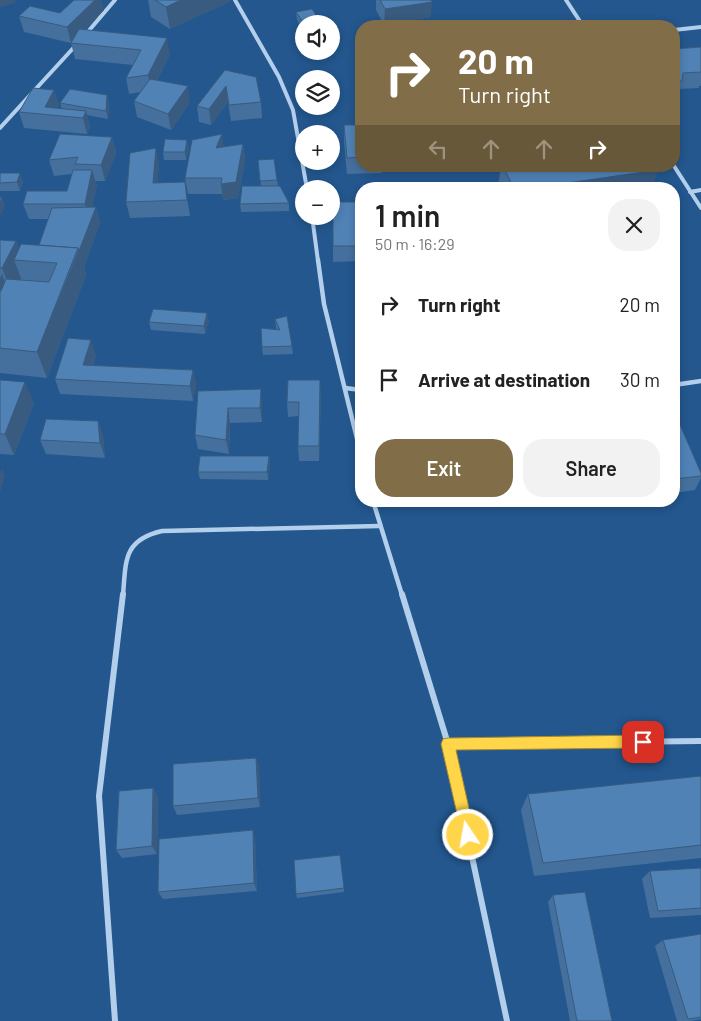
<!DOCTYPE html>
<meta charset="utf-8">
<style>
:root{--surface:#fff;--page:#f2f2f2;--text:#222;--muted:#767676;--accent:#816e48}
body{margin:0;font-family:Barlow,sans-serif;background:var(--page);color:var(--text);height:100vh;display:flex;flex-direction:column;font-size:19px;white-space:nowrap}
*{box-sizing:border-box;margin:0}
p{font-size:16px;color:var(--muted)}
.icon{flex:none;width:28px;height:28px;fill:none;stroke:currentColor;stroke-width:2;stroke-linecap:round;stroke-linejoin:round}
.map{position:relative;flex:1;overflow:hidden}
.drawer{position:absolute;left:355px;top:182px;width:325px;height:325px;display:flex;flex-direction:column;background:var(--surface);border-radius:20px;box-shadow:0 2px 8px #0003}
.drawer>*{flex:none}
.top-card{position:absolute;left:355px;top:20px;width:325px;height:152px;border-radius:20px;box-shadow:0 2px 8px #0003;background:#816e48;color:#fff;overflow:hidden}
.tools{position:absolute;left:295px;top:15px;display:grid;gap:10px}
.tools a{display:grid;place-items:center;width:45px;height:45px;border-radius:50%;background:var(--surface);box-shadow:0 2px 8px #0003;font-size:25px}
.pin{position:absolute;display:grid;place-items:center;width:42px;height:42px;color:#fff;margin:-21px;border-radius:10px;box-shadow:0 2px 8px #0006}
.me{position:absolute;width:55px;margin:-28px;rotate:348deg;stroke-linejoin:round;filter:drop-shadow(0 0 4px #0008)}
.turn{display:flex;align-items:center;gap:18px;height:105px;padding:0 20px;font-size:22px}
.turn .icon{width:65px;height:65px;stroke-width:2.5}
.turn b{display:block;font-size:35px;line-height:42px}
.lanes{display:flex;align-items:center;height:48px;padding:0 20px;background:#0003;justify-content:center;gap:25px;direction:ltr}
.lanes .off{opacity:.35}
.round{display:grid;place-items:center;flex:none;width:52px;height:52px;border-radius:20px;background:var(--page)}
.summary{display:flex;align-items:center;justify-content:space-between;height:85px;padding:0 20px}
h1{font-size:30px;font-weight:600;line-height:38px}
.action{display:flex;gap:10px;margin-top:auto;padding:10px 20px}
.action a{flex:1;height:58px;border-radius:20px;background:var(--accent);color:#fff;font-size:20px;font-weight:600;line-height:58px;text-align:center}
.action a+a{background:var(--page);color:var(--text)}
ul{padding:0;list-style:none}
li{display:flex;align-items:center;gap:15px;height:75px;padding:0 20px}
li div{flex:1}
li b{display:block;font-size:19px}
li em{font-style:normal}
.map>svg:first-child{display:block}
</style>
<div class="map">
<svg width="701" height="1021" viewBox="0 0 701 1021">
<rect width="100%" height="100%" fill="#23578e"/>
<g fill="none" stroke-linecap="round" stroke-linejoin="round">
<g stroke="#b3cfeb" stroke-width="4">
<polyline points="235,0 279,77 293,110 307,189"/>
<polyline points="566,0 583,26"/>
<polyline points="674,30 701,27"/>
<polyline points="86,34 115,0"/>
<polyline points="0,128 77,44"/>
<polyline points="674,166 701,208"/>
<polyline points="690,192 701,190"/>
<polyline points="312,216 318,261"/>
</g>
<g stroke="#b3cfeb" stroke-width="4.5">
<polyline points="318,260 324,304 361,455"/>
<polyline points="674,385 701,381"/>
<polyline points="345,388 361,390"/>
<polyline points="373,501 402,595"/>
<path d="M123,595C126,561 123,540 162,531L379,526"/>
</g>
<g stroke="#b3cfeb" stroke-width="6">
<polyline points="402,594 448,744 507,1021"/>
<polyline points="448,744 701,741"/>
<polyline points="115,1021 99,796 123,594"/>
</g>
</g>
<g fill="#45709d">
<polygon points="148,0 231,0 231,1 170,29 151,17"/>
<polygon points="376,0 431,0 431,17 384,25 376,10"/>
<polygon points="104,10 84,30 170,54 157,80 190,102 171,130 137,117 134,101 140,92 129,94 126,78 133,65 75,59 71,43 24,32 19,16"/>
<polygon points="296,12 304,24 304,32 297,20"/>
<polygon points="701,47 701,86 699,86 699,88 680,89 677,97 674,97 674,49"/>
<polygon points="225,70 261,102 262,118 231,121 228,102 211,125 199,122 197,106"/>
<polygon points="54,90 59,106 57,108 62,109 60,103 107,95 109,104 108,119 87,115 90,127 87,134 24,128 19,112"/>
<polygon points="344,125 361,125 361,166 382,166 382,173 347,174 344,142"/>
<polygon points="112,137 116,153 105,181 95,181 97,186 92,207 96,207 100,223 84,267 86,275 47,378 0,373 0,240 16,241 19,249 39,245 48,219 29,219 23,204 67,191 72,174 54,176 49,160"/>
<polygon points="187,140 189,148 186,160 164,160 163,152"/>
<polygon points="243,144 245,160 238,198 223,200 222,194 188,194 185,178 223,147"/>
<polygon points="258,160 277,180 278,186 289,203 289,211 241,212 240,204 261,186"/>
<polygon points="159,164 157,183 187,198 190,216 130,218 126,202"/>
<polygon points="453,166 486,166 486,169 455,172"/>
<polygon points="501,166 655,166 652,189 500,189 498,186"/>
<polygon points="0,173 20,173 23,182 20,191 0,191"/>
<polygon points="333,202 361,202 361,261 333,262"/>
<polygon points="275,319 292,346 293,354 263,355 262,347 277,330 276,327"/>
<polygon points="209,321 205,334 151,330 149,322"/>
<polygon points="96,355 93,366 193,370 196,385 193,401 60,394 55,379"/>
<polygon points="0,380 34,403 14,455 0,454"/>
<polygon points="198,391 262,404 262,422 230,423 229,454 198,449 195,435"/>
<polygon points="321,395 319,461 299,461 298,446 299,416 288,417 287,402"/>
<polygon points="674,411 701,473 701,478 695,490 674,493"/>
<polygon points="98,421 103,436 105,458 46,454 40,440"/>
<polygon points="269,456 270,464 268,480 200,479 198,472"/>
<polygon points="256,758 259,768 260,807 177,815 173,806"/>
<polygon points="701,776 701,858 534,876 521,810 528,794"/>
<polygon points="153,788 158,798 157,854 122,858 116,850"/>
<polygon points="255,839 257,891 163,899 158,892"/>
<polygon points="701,868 701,915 650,918 642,879 650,871"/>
<polygon points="344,888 344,892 297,898 296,894"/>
<polygon points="553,895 612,1021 570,1021 548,902"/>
<polygon points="701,934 701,1019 691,1021 677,1021 655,946 663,940"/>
</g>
<g fill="#385b7f">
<polygon points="0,0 15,0 16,3 0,7"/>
<polygon points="95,0 101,0 104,10 71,43 67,27"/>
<polygon points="181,0 231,0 231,1 170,29 166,7"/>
<polygon points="432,2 431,17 384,25 385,9"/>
<polygon points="167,38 170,54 151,91 148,75"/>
<polygon points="188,86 190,102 171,130 168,114"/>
<polygon points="226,86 228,102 211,125 209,109"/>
<polygon points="54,90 59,106 54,115 45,107"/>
<polygon points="107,95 109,104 108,119 106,111"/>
<polygon points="86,111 90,127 87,134 83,118"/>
<polygon points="222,134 224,150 216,148"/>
<polygon points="112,137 116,153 105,181 101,165"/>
<polygon points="187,140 189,148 186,160 185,152"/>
<polygon points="243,144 245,160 238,198 223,200 221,184"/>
<polygon points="156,148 159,164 156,199 153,183"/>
<polygon points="92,170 97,186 89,220 85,204"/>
<polygon points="658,170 652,189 525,189"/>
<polygon points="20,173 23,182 20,191 17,182"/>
<polygon points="2,197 5,205 1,216 0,213 0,203"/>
<polygon points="96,207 100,223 84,267 86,275 47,378 37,352"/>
<polygon points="16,241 23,260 14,260 21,278 13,295 2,268"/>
<polygon points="2,274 12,301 0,306 0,278"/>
<polygon points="207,313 209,321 205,334 204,326"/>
<polygon points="91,340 96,355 88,380 83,365"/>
<polygon points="193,370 196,385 193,401 190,386"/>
<polygon points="320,380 321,395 319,461 319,446"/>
<polygon points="25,382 34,403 14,455 5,434"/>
<polygon points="261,389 262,404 262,422 260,408"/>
<polygon points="228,408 230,423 229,454 226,440"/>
<polygon points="98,421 103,436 105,458 100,443"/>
<polygon points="269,456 270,464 268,480 267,472"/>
<polygon points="2,468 5,475 0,493 0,473"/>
<polygon points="256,758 259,768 260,807 258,798"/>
<polygon points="153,788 158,798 157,854 152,846"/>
<polygon points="253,830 255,839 257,891 254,883"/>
</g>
<g fill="#5082b6" stroke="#385b7f">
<polygon points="74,0 95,0 67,27 19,16 30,6 60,13"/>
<polygon points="155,0 181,0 166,7"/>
<polygon points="380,0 431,0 432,2 385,9"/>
<polygon points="312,9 322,24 304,24 296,12"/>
<polygon points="79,29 167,38 148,75 126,78 141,50 71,43"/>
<polygon points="701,47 701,72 683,73 682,81 674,81 674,49"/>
<polygon points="225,70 256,77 261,102 229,105 226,86 209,109 197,106"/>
<polygon points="150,79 188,86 168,114 134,101"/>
<polygon points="33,88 54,90 45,107 86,111 83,118 19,112"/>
<polygon points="70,89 107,95 106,111 60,103"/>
<polygon points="344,125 361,125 361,157 347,158"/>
<polygon points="60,134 112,137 101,165 75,164 78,157 49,160"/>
<polygon points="222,134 216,148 243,144 236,182 221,184 222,178 185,178 192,140"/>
<polygon points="165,139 187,140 185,152 163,152"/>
<polygon points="156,148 153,183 185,182 187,200 126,202 130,153"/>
<polygon points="274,159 277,180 260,181 258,160"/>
<polygon points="503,166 655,166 658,170 525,189 514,189"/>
<polygon points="73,170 92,170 85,204 23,204 27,191 67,191"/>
<polygon points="0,173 20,173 17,182 0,183"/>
<polygon points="242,186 280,186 289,203 240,204"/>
<polygon points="473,186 474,189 456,189"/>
<polygon points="0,197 2,197 0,203"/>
<rect x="333" y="202" width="28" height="44"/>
<polygon points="96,207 79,251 78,248 39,245 52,208"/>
<polygon points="0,240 16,241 2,268 0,268"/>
<polygon points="21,244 78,248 37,352 0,348 0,291 1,291 6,279 49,282 57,263 14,260"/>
<polygon points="153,309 207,313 204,326 149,322"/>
<polygon points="287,316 292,346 262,347 261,328 280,330 275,319"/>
<polygon points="68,338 91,340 83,365 193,370 190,386 55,379"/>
<polygon points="0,380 25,382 5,434 0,434"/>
<polygon points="288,380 320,380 319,446 298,446 299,402 287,402"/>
<polygon points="261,389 260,408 228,408 226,440 195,435 198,391"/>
<polygon points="674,411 701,473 701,476 674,479"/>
<polygon points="46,419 98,421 100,443 40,440"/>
<polygon points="200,456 269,456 267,472 198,472"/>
<polygon points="256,758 258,798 173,806 173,764"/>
<polygon points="701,776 701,845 543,863 528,794"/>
<polygon points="153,788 152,846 116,850 119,791"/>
<polygon points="253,830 254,883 158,892 159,839"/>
<polygon points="340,855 344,888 296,894 294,860"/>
<polygon points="701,868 701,908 658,911 650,871"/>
<polygon points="585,892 612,1021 577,1021 553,895"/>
<polygon points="701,934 701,1017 688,1019 663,940"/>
</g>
<polygon fill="#ffd54a" stroke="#a68a30" points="643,735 647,737 649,742 647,746 643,748 456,750 475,835 473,840 468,842 463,840 441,744 443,739 448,738"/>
</svg>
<div class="tools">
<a><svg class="icon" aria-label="sound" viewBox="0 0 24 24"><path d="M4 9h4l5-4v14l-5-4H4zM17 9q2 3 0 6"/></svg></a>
<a><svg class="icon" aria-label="layers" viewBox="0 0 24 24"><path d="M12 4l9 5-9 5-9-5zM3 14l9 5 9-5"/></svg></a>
<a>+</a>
<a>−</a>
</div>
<div class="pin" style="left:643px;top:742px;background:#d93025"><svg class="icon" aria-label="arrive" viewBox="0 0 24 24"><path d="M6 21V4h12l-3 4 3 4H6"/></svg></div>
<svg class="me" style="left:468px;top:835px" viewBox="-20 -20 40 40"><circle r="17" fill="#ffd54a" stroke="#fff" stroke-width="3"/><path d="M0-11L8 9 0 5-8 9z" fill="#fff"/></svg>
<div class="top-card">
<div class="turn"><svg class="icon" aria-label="right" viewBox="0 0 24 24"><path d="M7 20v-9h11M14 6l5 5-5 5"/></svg><div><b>20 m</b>Turn right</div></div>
<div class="lanes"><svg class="icon off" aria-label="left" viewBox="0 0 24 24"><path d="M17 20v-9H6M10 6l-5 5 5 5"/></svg><svg class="icon off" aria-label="ahead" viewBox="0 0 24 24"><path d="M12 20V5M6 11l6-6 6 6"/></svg><svg class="icon off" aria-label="ahead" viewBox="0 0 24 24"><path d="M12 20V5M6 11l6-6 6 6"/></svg><svg class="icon" aria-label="right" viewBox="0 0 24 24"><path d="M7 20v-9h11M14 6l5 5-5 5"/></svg></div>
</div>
<section class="drawer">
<div class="summary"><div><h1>1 min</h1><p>50 m · 16:29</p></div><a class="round"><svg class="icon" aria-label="close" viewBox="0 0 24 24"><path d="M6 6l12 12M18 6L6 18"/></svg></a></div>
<ul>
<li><svg class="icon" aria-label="right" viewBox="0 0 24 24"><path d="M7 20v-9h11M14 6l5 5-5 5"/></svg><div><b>Turn right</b></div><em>20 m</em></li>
<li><svg class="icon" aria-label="arrive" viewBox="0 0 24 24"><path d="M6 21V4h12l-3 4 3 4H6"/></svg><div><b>Arrive at destination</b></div><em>30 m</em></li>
</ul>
<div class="action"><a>Exit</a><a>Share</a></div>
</section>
</div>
